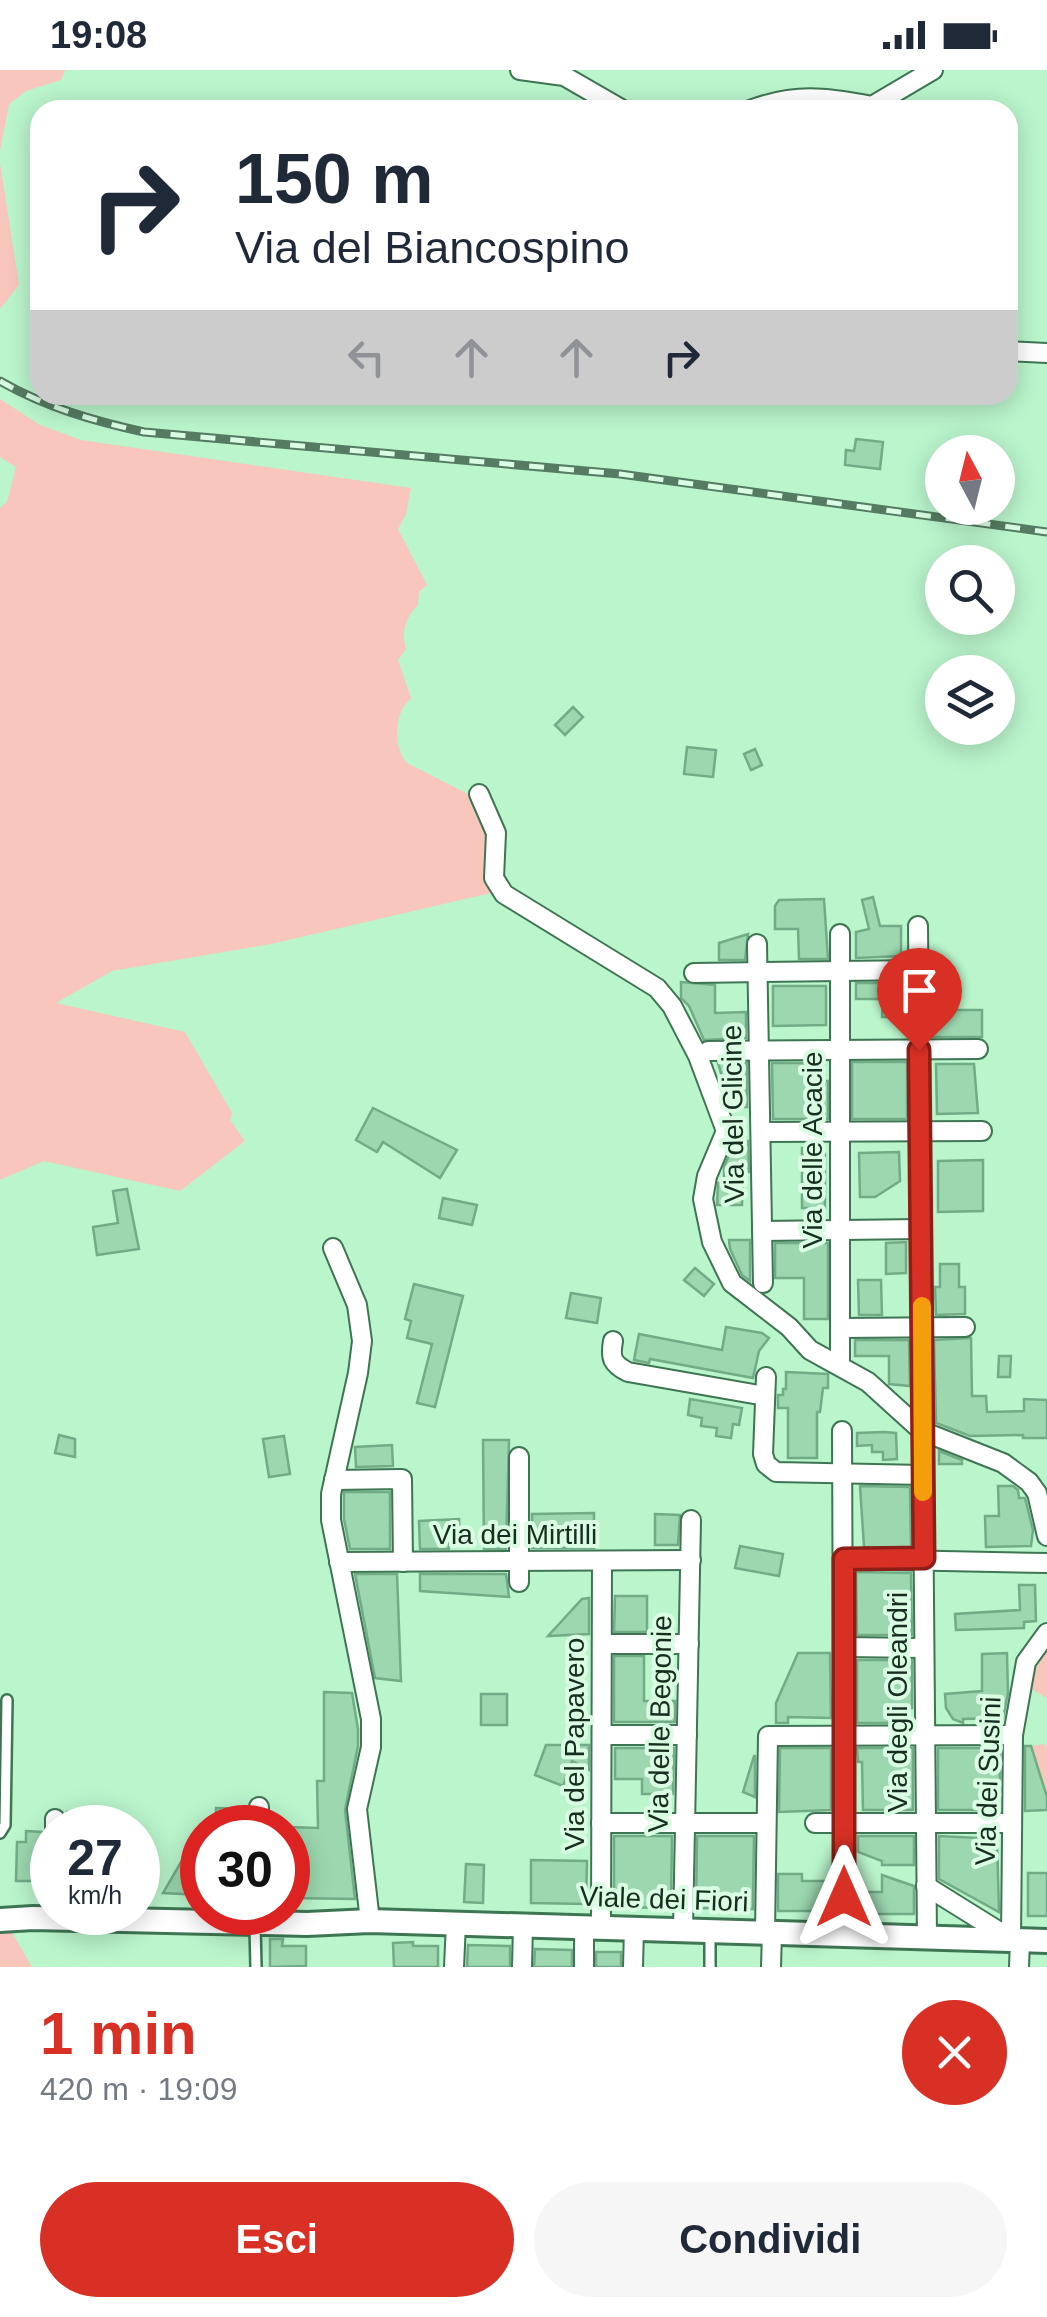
<!DOCTYPE html>
<html lang="it">
<meta charset="utf-8">
<style>
:root{--surface:#fff;--page:#f6f6f7;--text:#1f2937;--muted:#747a83;--accent:#d93025}
body{margin:0;font-family:Helvetica,sans-serif;background:var(--page);color:var(--text);height:100vh;display:flex;flex-direction:column;font-size:38px;white-space:nowrap}
*{box-sizing:border-box;margin:0}
p{font-size:32px;color:var(--muted)}
.icon{flex:none;width:55px;height:55px;fill:none;stroke:currentColor;stroke-width:2;stroke-linecap:round;stroke-linejoin:round}
.map{position:relative;height:1897px;overflow:hidden}
.side{display:flex;flex-direction:column;background:var(--surface);flex:1}
.side>*{flex:none}
.guide{position:absolute;left:30px;top:30px;width:988px;height:305px;border-radius:30px;box-shadow:0 5px 25px #0003;background:#fff;color:var(--text);overflow:hidden}
.needle{width:65px;rotate:353deg}
.controls{position:absolute;left:925px;top:365px;display:grid;gap:20px}
.controls a{display:grid;place-items:center;width:90px;height:90px;border-radius:50%;background:var(--surface);box-shadow:0 5px 25px #0003;font-size:50px}
.speed{position:absolute;left:30px;top:1735px;display:flex;gap:20px;font-size:50px;font-weight:700;text-align:center}
.speed>*{display:grid;place-content:center;width:130px;height:130px;border-radius:50%;background:var(--surface);box-shadow:0 5px 25px #0003;line-height:1}
.speed small{font-size:25px;font-weight:400}
.speed .limit{border:15px solid #d22;background:#fff;color:#111}
.pin{position:absolute;display:grid;place-items:center;width:85px;height:85px;color:#fff;margin:-102px -42px;border-radius:50% 50% 50% 0;rotate:-45deg;box-shadow:0 0 10px #0007}
.pin .icon{rotate:45deg}
.me{position:absolute;width:110px;margin:-55px;rotate:0deg;stroke-linejoin:round;filter:drop-shadow(0 0 8px #0008)}
.turn{display:flex;align-items:center;gap:35px;height:210px;padding:0 40px;font-size:45px}
.turn .icon{width:130px;height:130px;stroke-width:2.5}
.turn b{display:block;font-size:70px;line-height:85px}
.lanes{display:flex;align-items:center;height:95px;padding:0 40px;background:#0003;justify-content:center;gap:50px;direction:ltr}
.lanes .off{opacity:.35}
.round{display:grid;place-items:center;flex:none;width:105px;height:105px;border-radius:52px;background:var(--page)}
.summary{display:flex;align-items:center;justify-content:space-between;height:170px;padding:0 40px}
h1{font-size:60px;font-weight:800;line-height:75px;color:var(--accent)}
.button{display:flex;gap:20px;margin-top:auto;padding:20px 40px}
.button a{flex:1;height:115px;border-radius:60px;background:var(--accent);color:#fff;font-size:40px;font-weight:800;line-height:115px;text-align:center}
.button a+a{background:var(--page);color:var(--text)}
.status{display:flex;justify-content:space-between;align-items:center;height:70px;padding:0 50px;background:var(--surface);direction:ltr}
.status svg{height:28px;fill:currentColor}
.map>svg:first-child{display:block}
</style>
<div class="status"><b>19:08</b><svg viewBox="0 0 49 12"><path d="M0 12V9h3v3zM5 12V6h3v6zM10 12V3h3v9zM15 12V0h3v12zM26 1h20v11H26zM47 4h2v5h-2z"/></svg></div>
<div class="map">
<svg width="1047" height="1897" viewBox="0 0 1047 1897">
<rect width="100%" height="100%" fill="#baf5cc"/>
<g fill="#f8c6ba">
<polygon points="0,0 65,0 61,10 26,21 9,34 0,81"/>
<polygon points="0,93 19,215 0,239"/>
<path d="M0,329L40,355L81,370L411,418L406,444L398,459L427,515L419,522L418,535C405,548 401,562 406,579L398,590L411,628C394,643 392,675 407,693L476,728L493,778L491,823L271,874L112,901L56,933L185,962L232,1043L230,1050L245,1071L180,1121L44,1091L0,1110V438L7,432L16,397L0,387Z"/>
<polygon points="1047,1575 1047,1628 1028,1617"/>
<polygon points="1045,1674 1047,1679 1047,1727 1031,1676"/>
<polygon points="0,1862 12,1863 32,1897 0,1897"/>
</g>
<g fill="#9cd7af" stroke="#72ac86" stroke-width="2.5">
<polygon points="856,369 883,372 880,399 845,395 846,380 854,381"/>
<polygon points="573,637 583,647 565,665 555,655"/>
<polygon points="687,677 716,680 713,707 684,704"/>
<polygon points="755,679 762,695 751,700 744,684"/>
<polygon points="873,827 880,856 901,856 901,886 856,888 856,862 869,859 862,830"/>
<polygon points="824,829 828,889 799,889 798,859 775,859 775,836 779,830"/>
<polygon points="748,864 745,890 719,890 719,873"/>
<polygon points="681,912 715,915 715,943 746,942 746,968 704,970 689,936 681,928"/>
<polygon points="856,913 906,913 906,947 882,947 883,929 856,929"/>
<polygon points="773,916 826,916 826,955 773,956"/>
<rect x="931" y="940" width="51" height="27"/>
<rect x="852" y="992" width="55" height="57"/>
<polygon points="718,993 747,993 747,1037 731,1037"/>
<polygon points="772,993 822,993 822,1011 828,1011 828,1049 773,1049"/>
<polygon points="936,994 974,994 978,1043 937,1044"/>
<polygon points="373,1038 457,1080 440,1108 383,1072 377,1082 356,1070"/>
<polygon points="735,1071 748,1071 749,1102 743,1102 742,1135 717,1135 718,1113 724,1113 724,1097"/>
<polygon points="802,1078 814,1078 814,1084 825,1084 825,1138 802,1138"/>
<polygon points="899,1082 900,1111 875,1127 860,1127 859,1083"/>
<polygon points="983,1090 983,1141 938,1142 938,1091"/>
<polygon points="127,1119 139,1179 97,1185 93,1157 118,1153 113,1121"/>
<polygon points="443,1128 477,1135 472,1155 439,1148"/>
<polygon points="729,1170 750,1170 750,1211 742,1205 730,1179"/>
<polygon points="906,1172 906,1203 886,1204 886,1173"/>
<polygon points="775,1173 828,1173 828,1249 804,1249 804,1208 775,1208"/>
<polygon points="940,1194 959,1194 959,1217 965,1217 965,1244 936,1245 935,1217 940,1217"/>
<polygon points="695,1198 714,1214 704,1226 684,1210"/>
<polygon points="858,1210 881,1210 882,1245 859,1245"/>
<polygon points="414,1214 463,1226 435,1337 417,1333 432,1274 407,1268 411,1251 405,1249"/>
<polygon points="571,1223 601,1228 597,1253 566,1248"/>
<polygon points="726,1257 762,1263 769,1268 759,1281 753,1308 650,1289 649,1293 634,1290 639,1264 722,1280"/>
<polygon points="971,1268 972,1326 986,1326 987,1342 1024,1341 1024,1329 1047,1330 1047,1368 1023,1368 1023,1365 970,1366 936,1353 934,1270"/>
<polygon points="855,1270 909,1270 910,1316 889,1314 889,1286 855,1286"/>
<polygon points="999,1286 1011,1286 1010,1307 998,1307"/>
<polygon points="786,1302 828,1304 828,1318 823,1318 820,1342 817,1342 817,1388 788,1388 788,1338 778,1338 778,1325 783,1325 783,1319 786,1319"/>
<polygon points="690,1329 742,1338 739,1355 733,1354 731,1368 716,1366 717,1358 701,1356 702,1348 688,1345"/>
<polygon points="884,1362 896,1363 897,1389 883,1390 883,1382 872,1382 872,1375 857,1376 857,1363"/>
<polygon points="59,1365 75,1369 75,1387 55,1383"/>
<polygon points="284,1366 290,1404 269,1407 263,1369"/>
<polygon points="483,1370 509,1370 506,1479 484,1479"/>
<polygon points="392,1375 393,1396 356,1397 355,1377"/>
<polygon points="939,1381 962,1390 962,1394 939,1394"/>
<polygon points="860,1416 910,1417 911,1478 864,1477"/>
<polygon points="998,1416 1013,1416 1018,1420 1019,1428 1025,1428 1033,1460 1031,1476 986,1477 985,1446 999,1446"/>
<polygon points="344,1422 390,1422 390,1479 350,1479 344,1449"/>
<polygon points="594,1443 594,1478 532,1478 532,1444"/>
<polygon points="655,1444 680,1445 678,1475 655,1475"/>
<polygon points="459,1449 460,1471 449,1471 449,1479 420,1479 419,1451"/>
<polygon points="740,1476 783,1484 779,1506 735,1498"/>
<polygon points="856,1502 911,1503 912,1565 857,1565"/>
<polygon points="355,1504 397,1504 401,1611 375,1608"/>
<polygon points="420,1504 506,1504 509,1527 420,1521"/>
<polygon points="1019,1515 1035,1515 1036,1551 1024,1552 1024,1558 956,1560 955,1544 1020,1540"/>
<polygon points="615,1526 647,1526 647,1562 614,1562"/>
<polygon points="589,1528 589,1564 548,1566 582,1529"/>
<polygon points="798,1583 830,1583 831,1648 788,1647 788,1653 776,1653 776,1633"/>
<polygon points="1007,1583 1008,1623 1003,1648 963,1649 963,1653 953,1649 946,1638 945,1624 982,1621 982,1584"/>
<polygon points="614,1586 644,1586 644,1631 675,1631 675,1652 614,1652"/>
<polygon points="857,1590 912,1590 912,1638 894,1638 894,1653 857,1653"/>
<polygon points="324,1622 352,1623 358,1659 358,1676 345,1740 355,1829 288,1828 288,1757 318,1758 317,1711 324,1711"/>
<rect x="481" y="1624" width="26" height="31"/>
<polygon points="546,1675 589,1675 589,1700 572,1691 563,1716 535,1705"/>
<polygon points="1025,1676 1031,1676 1047,1727 1047,1740 1025,1741"/>
<polygon points="615,1678 674,1678 673,1724 642,1724 642,1709 615,1709"/>
<polygon points="780,1678 831,1678 831,1740 779,1742"/>
<polygon points="857,1678 913,1678 913,1740 863,1740 862,1692 858,1692"/>
<polygon points="938,1678 1000,1678 1000,1711 995,1711 995,1740 938,1740"/>
<polygon points="754,1686 755,1686 755,1727 743,1722"/>
<polygon points="216,1738 246,1739 246,1758 216,1758"/>
<polygon points="67,1742 98,1743 98,1758 68,1758"/>
<polygon points="202,1756 202,1825 163,1823"/>
<polygon points="26,1761 43,1762 41,1811 16,1811 17,1772 26,1772"/>
<polygon points="614,1766 672,1766 671,1838 614,1837"/>
<polygon points="697,1766 754,1766 753,1839 696,1838"/>
<polygon points="858,1766 914,1766 914,1795 882,1795 882,1791 858,1782"/>
<polygon points="939,1766 997,1769 999,1842 939,1809"/>
<polygon points="531,1790 587,1791 586,1834 531,1833"/>
<polygon points="466,1794 484,1795 483,1833 464,1832"/>
<rect x="1028" y="1803" width="19" height="43"/>
<polygon points="778,1804 802,1804 802,1811 831,1811 831,1841 778,1841"/>
<polygon points="882,1805 914,1816 914,1844 856,1844 856,1822 882,1822"/>
<polygon points="270,1869 283,1869 282,1876 306,1876 306,1896 270,1897"/>
<polygon points="413,1872 413,1876 438,1876 438,1897 394,1897 393,1873"/>
<polygon points="468,1875 510,1876 510,1897 467,1897"/>
<polygon points="535,1879 572,1880 572,1897 534,1897"/>
<rect x="596" y="1882" width="25" height="15"/>
</g>
<g fill="none" stroke-linecap="round" stroke-linejoin="round">
<g stroke="#3e7552" stroke-width="14">
<g id="lane">
<polyline points="0,1763 5,1755 7,1630"/>
<polyline points="255,1856 256,1897"/>
<polyline points="710,1897 710,1863"/>
</g>
</g>
<g stroke="#3e7552" stroke-width="22">
<g id="street">
<polyline points="520,0 564,6 623,40"/>
<path d="M750,40C795,23 825,27 872,36L933,0"/>
<polyline points="1008,281 1047,283"/>
<polyline points="479,724 496,763 494,808 504,824 657,918 672,936 698,986 726,1061 707,1106 703,1129 712,1172 732,1213 789,1257 810,1280 868,1312 922,1361 1003,1393 1029,1412 1037,1423 1047,1466"/>
<polyline points="918,856 927,1867"/>
<polyline points="840,864 840,1296"/>
<polyline points="757,874 763,1213"/>
<polyline points="694,903 919,900"/>
<polyline points="708,981 978,979"/>
<polyline points="761,1062 982,1061"/>
<polyline points="762,1161 921,1159"/>
<polyline points="333,1178 357,1235 362,1271 358,1303 331,1424 331,1450 371,1649 371,1677 357,1739 370,1851"/>
<polyline points="840,1258 965,1257"/>
<path d="M613,1271C610,1288 612,1294 628,1302L765,1326"/>
<polyline points="766,1307 763,1384 766,1394 776,1402 923,1405"/>
<polyline points="842,1361 844,1864"/>
<polyline points="519,1387 519,1512"/>
<polyline points="334,1410 402,1409 403,1492"/>
<polyline points="844,1489 1047,1493"/>
<polyline points="339,1492 691,1490"/>
<polyline points="602,1574 689,1574"/>
<polyline points="844,1577 924,1578"/>
<polyline points="602,1665 687,1665"/>
<polyline points="601,1753 766,1753"/>
<polyline points="815,1753 1012,1753"/>
<polyline points="55,1758 55,1749"/>
<polyline points="258,1758 259,1737"/>
<polyline points="926,1816 1011,1869"/>
<polyline points="601,1857 602,1491"/>
<polyline points="683,1859 691,1450"/>
<polyline points="765,1862 768,1666 1013,1665"/>
<polyline points="1011,1869 1013,1665 1026,1592 1047,1563"/>
<polyline points="454,1897 456,1853"/>
<polyline points="522,1897 523,1855"/>
<polyline points="584,1897 584,1856"/>
<polyline points="633,1897 634,1858"/>
<polyline points="771,1897 772,1862"/>
<polyline points="1019,1897 1020,1870"/>
</g>
</g>
<g stroke="#3e7552" stroke-width="28">
<polyline id="secondary" points="0,1850 33,1848 307,1854 370,1851 1047,1871"/>
</g>
<use href="#lane" stroke="#fff" stroke-width="9"/>
<use href="#street" stroke="#fff" stroke-width="18"/>
<use href="#secondary" stroke="#fff" stroke-width="22"/>
<g stroke="#557b62" stroke-width="9">
<path id="rail" d="M0,311C45,337 94,351 144,362L620,404L1047,462"/>
</g>
<use href="#rail" stroke="#d9fce3" stroke-width="5" stroke-dasharray="15" stroke-linecap="butt"/>
</g>
<g fill="none" stroke-linecap="round" stroke-linejoin="round">
<g stroke="#8d1f18" stroke-width="25">
<polyline id="route" points="844,1827 844,1489 924,1488 919,980"/>
</g>
<use href="#route" stroke="#d93025" stroke-width="18"/>
<polyline stroke="#f59e0b" stroke-width="18" points="922,1236 923,1422"/>
</g>
<g text-anchor="middle" dominant-baseline="central" stroke-width="8" stroke-linejoin="round" paint-order="stroke">
<g font-size="28" fill="#162e1f" stroke="#d9fce3">
<text transform="translate(733 1044) rotate(-91)">Via del Glicine</text>
<text transform="translate(812 1080) rotate(-90)">Via delle Acacie</text>
<text x="515" y="1464">Via dei Mirtilli</text>
<text transform="translate(897 1632) rotate(-90)">Via degli Oleandri</text>
<text transform="translate(660 1654) rotate(-89)">Via delle Begonie</text>
<text transform="translate(574 1674) rotate(-90)">Via del Papavero</text>
<text transform="translate(988 1711) rotate(-88)">Via dei Susini</text>
<text transform="translate(664 1829) rotate(2)">Viale dei Fiori</text>
</g>
</g>
</svg>
<div class="controls">
<a><svg class="needle" viewBox="-14 -14 28 28"><path d="M0-13l5 13h-10z" fill="#e53935"/><path d="M0 13l5-13h-10z" fill="#747a83"/></svg></a>
<a><svg class="icon" aria-label="search" viewBox="0 0 24 24"><circle cx="10" cy="10" r="6"/><path d="M15 15l6 6"/></svg></a>
<a><svg class="icon" aria-label="layers" viewBox="0 0 24 24"><path d="M12 4l9 5-9 5-9-5zM3 14l9 5 9-5"/></svg></a>
</div>
<div class="speed"><div>27<small>km/h</small></div><div class="limit">30</div></div>
<div class="pin" style="left:919px;top:980px;background:#d93025"><svg class="icon" aria-label="arrive" viewBox="0 0 24 24"><path d="M6 21V4h12l-3 4 3 4H6"/></svg></div>
<svg class="me" style="left:844px;top:1827px" viewBox="-20 -20 40 40"><path d="M0-17L14 15 0 8-14 15z" fill="#d93025" stroke="#fff" stroke-width="4"/></svg>
<div class="guide">
<div class="turn"><svg class="icon" aria-label="right" viewBox="0 0 24 24"><path d="M7 20v-9h11M14 6l5 5-5 5"/></svg><div><b>150 m</b>Via del Biancospino</div></div>
<div class="lanes"><svg class="icon off" aria-label="left" viewBox="0 0 24 24"><path d="M17 20v-9H6M10 6l-5 5 5 5"/></svg><svg class="icon off" aria-label="ahead" viewBox="0 0 24 24"><path d="M12 20V5M6 11l6-6 6 6"/></svg><svg class="icon off" aria-label="ahead" viewBox="0 0 24 24"><path d="M12 20V5M6 11l6-6 6 6"/></svg><svg class="icon" aria-label="right" viewBox="0 0 24 24"><path d="M7 20v-9h11M14 6l5 5-5 5"/></svg></div>
</div>
</div>
<section class="side">
<div class="summary"><div><h1>1 min</h1><p>420 m · 19:09</p></div><a class="round" style="background:#d93025;color:#fff"><svg class="icon" aria-label="close" viewBox="0 0 24 24"><path d="M6 6l12 12M18 6L6 18"/></svg></a></div>
<div class="button"><a>Esci</a><a>Condividi</a></div>
</section>
